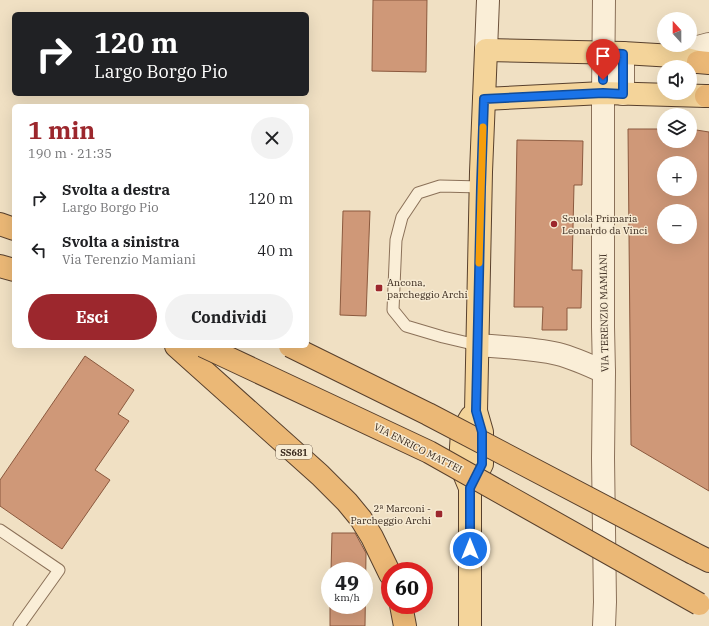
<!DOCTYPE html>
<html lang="it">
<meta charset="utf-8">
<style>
:root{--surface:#fff;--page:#f2f2f2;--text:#202124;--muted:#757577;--accent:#9c272d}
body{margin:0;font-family:"IBM Plex Serif",serif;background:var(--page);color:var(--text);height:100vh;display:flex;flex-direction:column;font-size:15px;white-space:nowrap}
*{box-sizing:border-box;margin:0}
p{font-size:13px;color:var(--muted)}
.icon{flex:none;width:22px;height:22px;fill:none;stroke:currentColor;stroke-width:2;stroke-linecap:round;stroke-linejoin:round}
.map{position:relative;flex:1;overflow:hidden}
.side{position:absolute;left:12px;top:104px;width:297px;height:244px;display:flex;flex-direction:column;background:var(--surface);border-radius:6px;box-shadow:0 4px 16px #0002}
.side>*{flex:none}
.top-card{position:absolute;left:12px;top:12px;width:297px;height:84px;border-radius:6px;box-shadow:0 4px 16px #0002;background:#202124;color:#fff;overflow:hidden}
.needle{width:26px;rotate:339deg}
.controls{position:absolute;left:657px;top:12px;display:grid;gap:8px}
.controls a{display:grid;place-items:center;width:40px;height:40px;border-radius:50%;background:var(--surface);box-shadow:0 4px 16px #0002;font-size:20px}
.speed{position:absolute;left:321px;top:562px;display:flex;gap:8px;font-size:20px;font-weight:700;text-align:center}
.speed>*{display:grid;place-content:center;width:52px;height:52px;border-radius:50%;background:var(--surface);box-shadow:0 4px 16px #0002;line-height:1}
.speed small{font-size:10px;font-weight:400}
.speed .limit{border:6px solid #d22;background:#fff;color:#111}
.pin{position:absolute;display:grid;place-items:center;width:34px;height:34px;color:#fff;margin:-41px -17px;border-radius:50% 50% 50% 0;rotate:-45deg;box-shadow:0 0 4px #0007}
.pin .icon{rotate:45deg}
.me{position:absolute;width:44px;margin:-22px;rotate:0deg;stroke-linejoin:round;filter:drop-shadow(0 0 3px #0008)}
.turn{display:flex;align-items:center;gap:14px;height:84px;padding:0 16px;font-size:18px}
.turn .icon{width:52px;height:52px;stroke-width:2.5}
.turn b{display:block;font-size:28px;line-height:34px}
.round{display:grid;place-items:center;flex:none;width:42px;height:42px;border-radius:21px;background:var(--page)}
.overview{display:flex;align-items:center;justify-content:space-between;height:68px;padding:0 16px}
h1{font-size:24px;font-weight:800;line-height:30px;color:var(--accent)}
.action{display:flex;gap:8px;margin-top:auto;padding:8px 16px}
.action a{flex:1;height:46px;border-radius:24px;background:var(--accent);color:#fff;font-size:16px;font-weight:800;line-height:46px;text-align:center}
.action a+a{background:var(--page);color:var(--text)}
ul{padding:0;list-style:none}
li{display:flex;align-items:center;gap:12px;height:52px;padding:0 16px}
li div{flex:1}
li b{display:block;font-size:15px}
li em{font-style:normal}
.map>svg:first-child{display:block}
</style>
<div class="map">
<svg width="709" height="626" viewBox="0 0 709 626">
<rect width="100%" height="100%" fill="#f0e0c3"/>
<g fill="#cf9878" stroke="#8b593e" fill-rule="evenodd">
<polygon points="373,0 427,0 426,72 372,71"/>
<path d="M628,129H664V141H690V129L709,132V491L631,445ZM664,163H690V189H664ZM664,211H690V237H664Z"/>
<polygon points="517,140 583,141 582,185 574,185 572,270 582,270 581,308 567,308 567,330 542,330 543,307 514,307"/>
<polygon points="343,211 370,211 366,316 340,315"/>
<polygon points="85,356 134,390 118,414 129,421 95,470 110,480 62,549 0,506 0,480"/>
<polygon points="332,533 355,533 366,553 365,626 330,626 330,605 364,605 364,571 331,571"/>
</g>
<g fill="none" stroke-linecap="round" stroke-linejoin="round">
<g stroke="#8b7159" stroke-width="13">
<g id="service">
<polyline points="477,345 443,337 406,326 393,310 396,240 402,217 418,193 440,186 481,187"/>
<polyline points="0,530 59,570 19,626"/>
</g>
</g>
<g stroke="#8b7159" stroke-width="24">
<g id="minor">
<polyline points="604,0 603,93 603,327 604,372 603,458 605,602 604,626"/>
<polyline points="674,56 694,48 709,44"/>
<polyline points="623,94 623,53"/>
<path d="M477,345C504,347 532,348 558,354C574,358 589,365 604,372"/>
</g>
</g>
<g stroke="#6d523c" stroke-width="24">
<polyline id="secondary" points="486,50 488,0"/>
</g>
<g stroke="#58402d" stroke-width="24">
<g id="primary">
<polyline points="484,99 603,93 706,96"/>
<polyline points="470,488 482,464 482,432 476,411 481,172 486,50 623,53 674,56 698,62"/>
<polyline points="470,626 470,488 460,464 462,432 471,417"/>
</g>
</g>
<g stroke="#58402d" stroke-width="24">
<g id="trunk">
<polyline points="698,62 709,63"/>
<polyline points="706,96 709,96"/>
<polyline points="0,224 14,229"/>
<polyline points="0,266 14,270"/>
<polyline points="176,346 320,475 347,502 361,519 372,537 390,574"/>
<polyline points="693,553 709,561"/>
<polyline points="401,605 405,626"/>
</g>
</g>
<use href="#service" stroke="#faeed7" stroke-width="11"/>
<use href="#minor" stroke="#faeed7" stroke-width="22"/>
<use href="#secondary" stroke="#faeed7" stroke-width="22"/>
<use href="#primary" stroke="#f4d49a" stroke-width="22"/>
<use href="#trunk" stroke="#ebb876" stroke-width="22"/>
<g stroke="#58402d" stroke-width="24" stroke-linecap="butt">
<g id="trunk-bridge">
<polyline points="203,346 429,452 699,604"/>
<polyline points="290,346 428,414 693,553"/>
</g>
</g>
<use href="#trunk-bridge" stroke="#ebb876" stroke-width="22"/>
</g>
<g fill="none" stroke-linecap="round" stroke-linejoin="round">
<g stroke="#114b97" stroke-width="10">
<polyline id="route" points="470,549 470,488 482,464 482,432 476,411 481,187 484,99 603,93 623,94 623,54 603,53 603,80"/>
</g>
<use href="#route" stroke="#1a73e8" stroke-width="7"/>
<polyline stroke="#f59e0b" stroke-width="7" points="479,263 483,127"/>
</g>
<g fill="#9c272d" stroke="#f7ebd3" stroke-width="1.5">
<circle cx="554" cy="224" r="4"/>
<rect x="375" y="284" width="8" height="8" rx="2"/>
<rect x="435" y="510" width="8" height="8" rx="2"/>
</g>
<g text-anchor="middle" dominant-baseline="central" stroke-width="3" stroke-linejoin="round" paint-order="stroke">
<rect fill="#f7ebd3" stroke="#736454" stroke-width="1" x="276" y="445" width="36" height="14" rx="3"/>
<g font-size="9" font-weight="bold" fill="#3a2a1e">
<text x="294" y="452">SS681</text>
</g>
<g font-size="10" fill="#3a2a1e" stroke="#f7ebd3" text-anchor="start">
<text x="562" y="218">Scuola Primaria<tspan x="562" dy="12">Leonardo da Vinci</tspan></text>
<text x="387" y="282">Ancona,<tspan x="387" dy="12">parcheggio Archi</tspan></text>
<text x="431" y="508" text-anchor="end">2ª Marconi -<tspan x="431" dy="12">Parcheggio Archi</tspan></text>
</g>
<g font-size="10" fill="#3a2a1e" stroke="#f7ebd3">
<text transform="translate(604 313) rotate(-91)">VIA TERENZIO MAMIANI</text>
<text transform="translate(418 448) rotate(27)">VIA ENRICO MATTEI</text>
</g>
</g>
</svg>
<div class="controls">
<a><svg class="needle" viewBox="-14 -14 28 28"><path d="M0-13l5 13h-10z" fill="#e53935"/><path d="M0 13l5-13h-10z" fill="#757577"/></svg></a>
<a><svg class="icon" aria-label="sound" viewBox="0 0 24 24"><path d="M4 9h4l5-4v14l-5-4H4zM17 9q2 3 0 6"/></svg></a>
<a><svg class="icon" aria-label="layers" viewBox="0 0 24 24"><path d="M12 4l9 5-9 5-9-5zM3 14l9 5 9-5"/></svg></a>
<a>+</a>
<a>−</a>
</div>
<div class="speed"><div>49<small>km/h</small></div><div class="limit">60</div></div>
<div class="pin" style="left:603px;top:80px;background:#d93025"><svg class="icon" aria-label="arrive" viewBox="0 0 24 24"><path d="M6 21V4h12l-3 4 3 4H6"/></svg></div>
<svg class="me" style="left:470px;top:549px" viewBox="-20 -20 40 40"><circle r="17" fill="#1a73e8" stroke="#fff" stroke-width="3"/><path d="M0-11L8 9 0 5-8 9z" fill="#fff"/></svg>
<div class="top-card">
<div class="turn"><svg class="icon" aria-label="right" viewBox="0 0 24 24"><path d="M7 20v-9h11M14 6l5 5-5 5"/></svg><div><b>120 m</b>Largo Borgo Pio</div></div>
</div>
<section class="side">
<div class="overview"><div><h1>1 min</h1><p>190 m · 21:35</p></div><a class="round"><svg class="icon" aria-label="close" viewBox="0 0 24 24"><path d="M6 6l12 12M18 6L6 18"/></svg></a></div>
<ul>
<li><svg class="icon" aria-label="right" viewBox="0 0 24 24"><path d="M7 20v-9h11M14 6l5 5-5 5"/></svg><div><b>Svolta a destra</b><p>Largo Borgo Pio</p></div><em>120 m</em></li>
<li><svg class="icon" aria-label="left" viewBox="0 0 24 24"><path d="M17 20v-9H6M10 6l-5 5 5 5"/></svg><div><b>Svolta a sinistra</b><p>Via Terenzio Mamiani</p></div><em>40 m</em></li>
</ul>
<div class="action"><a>Esci</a><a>Condividi</a></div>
</section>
</div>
